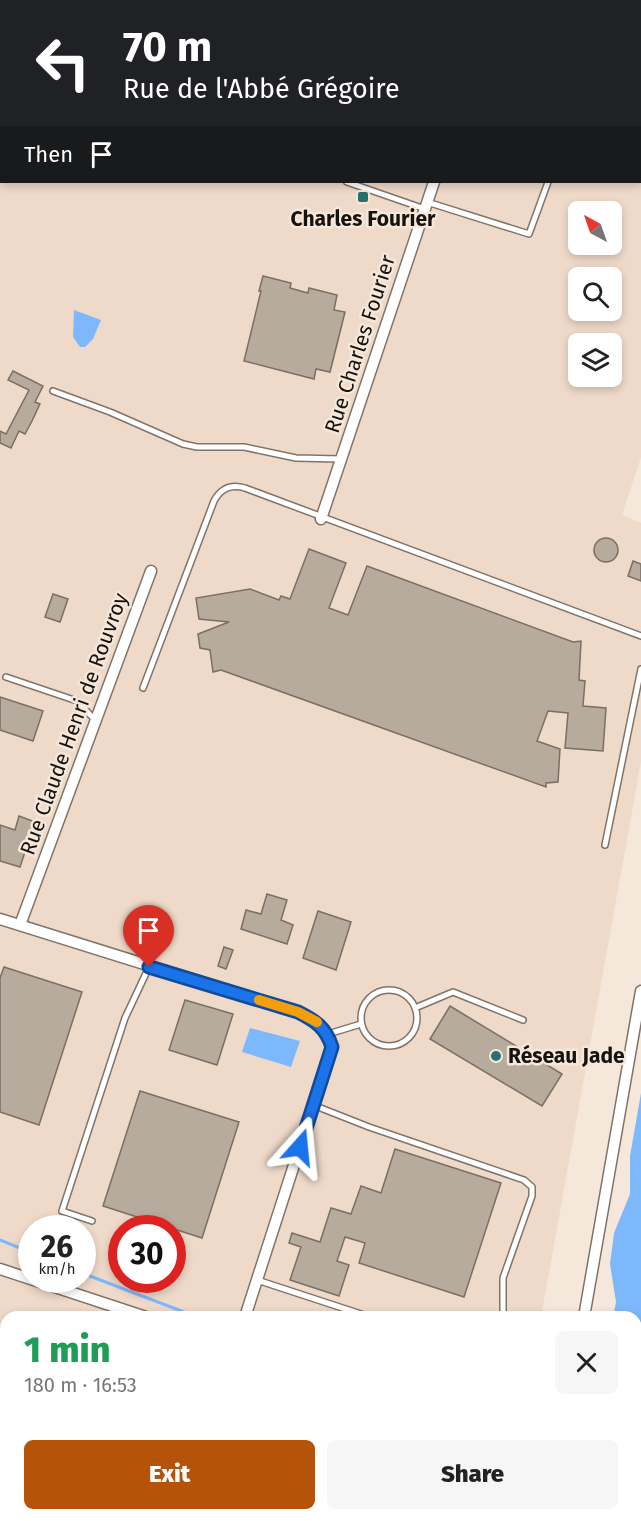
<!DOCTYPE html>
<meta charset="utf-8">
<style>
:root{--surface:#fff;--page:#f6f6f6;--text:#222;--muted:#767676;--accent:#b45309}
body{margin:0;font-family:"Fira Sans",sans-serif;background:var(--page);color:var(--text);height:100vh;display:flex;flex-direction:column;font-size:22px;white-space:nowrap}
*{box-sizing:border-box;margin:0}
p{font-size:20px;color:var(--muted)}
.icon{flex:none;width:33px;height:33px;fill:none;stroke:currentColor;stroke-width:2;stroke-linecap:round;stroke-linejoin:round}
.map{position:relative;flex:1;overflow:hidden}
.details{position:absolute;left:0px;top:1311px;width:642px;height:210px;display:flex;flex-direction:column;background:var(--surface);border-radius:18px 18px 0 0;box-shadow:0 3px 9px #0003}
.details>*{flex:none}
.banner{position:absolute;left:0px;top:0px;width:642px;height:183px;box-shadow:0 3px 9px #0003;background:#202124;color:#fff;overflow:hidden}
.needle{width:39px;rotate:320deg}
.tools{position:absolute;left:568px;top:201px;display:grid;gap:12px}
.tools a{display:grid;place-items:center;width:54px;height:54px;border-radius:9px;background:var(--surface);box-shadow:0 3px 9px #0003;font-size:30px}
.speed{position:absolute;left:18px;top:1215px;display:flex;gap:12px;font-size:30px;font-weight:700;text-align:center}
.speed>*{display:grid;place-content:center;width:78px;height:78px;border-radius:50%;background:var(--surface);box-shadow:0 3px 9px #0003;line-height:1}
.speed small{font-size:15px;font-weight:400}
.speed .limit{border:9px solid #d22;background:#fff;color:#111}
.pin{position:absolute;display:grid;place-items:center;width:51px;height:51px;color:#fff;margin:-62px -26px;border-radius:50% 50% 50% 0;rotate:-45deg;box-shadow:0 0 6px #0007}
.pin .icon{rotate:45deg}
.me{position:absolute;width:66px;margin:-33px;rotate:18deg;stroke-linejoin:round;filter:drop-shadow(0 0 4px #0008)}
.turn{display:flex;align-items:center;gap:21px;height:126px;padding:0 24px;font-size:27px}
.turn .icon{width:78px;height:78px;stroke-width:2.5}
.turn b{display:block;font-size:42px;line-height:51px}
.then{display:flex;align-items:center;height:57px;padding:0 24px;background:#0003;gap:12px;font-size:22px}
.round{display:grid;place-items:center;flex:none;width:63px;height:63px;border-radius:9px;background:var(--page)}
.headline{display:flex;align-items:center;justify-content:space-between;height:102px;padding:0 24px}
h1{font-size:36px;font-weight:800;line-height:45px;color:#1e9e55}
.button{display:flex;gap:12px;margin-top:auto;padding:12px 24px}
.button a{flex:1;height:69px;border-radius:9px;background:var(--accent);color:#fff;font-size:24px;font-weight:800;line-height:69px;text-align:center}
.button a+a{background:var(--page);color:var(--text)}
.map>svg:first-child{display:block}
</style>
<div class="map">
<svg width="641" height="1521" viewBox="0 0 641 1521">
<rect width="100%" height="100%" fill="#f5e7da"/>
<g fill="#efdac9" fill-rule="evenodd">
<path d="M0,0H641V457L622,515L641,523V762L541,1317H6V1503L0,1501ZM2,2H640V182H2ZM579,212H612V244H579ZM579,278H612V310H579ZM579,344H612V376H579ZM32,1228H82V1280H32ZM122,1228H172V1280H122Z"/>
<polygon points="45,1515 501,1515 500,1521 64,1521"/>
</g>
<g fill="#7eb8fc">
<polygon points="74,310 101,320 93,339 85,347 80,347 73,337"/>
<polygon points="250,1028 300,1041 291,1067 242,1052"/>
<polygon points="641,1093 641,1521 563,1521 564,1515 636,1515 636,1317 613,1317 616,1302 610,1264 614,1233 630,1194 630,1156"/>
</g>
<g fill="none" stroke-linecap="round" stroke-linejoin="round">
<g stroke="#7eb8fc" stroke-width="3">
<polyline points="0,1240 32,1253"/>
<polyline points="82,1273 197,1317"/>
</g>
</g>
<g fill="#b6ab9d" stroke="#796f62" stroke-width="1.5">
<polygon points="263,276 291,283 290,288 308,293 309,288 337,295 334,310 345,312 330,372 316,369 314,379 244,361 261,291 259,291"/>
<polygon points="13,371 43,386 35,402 40,404 32,421 25,434 19,431 11,448 0,443 0,431 6,434 29,390 8,380"/>
<circle cx="606" cy="550" r="12"/>
<polygon points="309,549 346,563 329,608 348,615 367,566 573,642 581,641 579,680 585,681 583,706 606,708 603,751 565,748 568,713 548,711 537,741 560,749 558,782 546,783 546,787 221,670 213,672 210,650 200,648 198,634 229,622 199,619 196,598 250,589 279,600 281,596 290,599"/>
<polygon points="633,561 641,564 641,581 628,576"/>
<polygon points="53,594 68,599 60,622 45,617"/>
<polygon points="0,697 43,711 33,741 0,730"/>
<polygon points="19,816 35,822 20,867 0,861 0,825 15,830"/>
<polygon points="267,894 287,900 281,920 293,925 287,944 241,929 246,910 261,914"/>
<polygon points="318,911 351,922 336,970 303,958"/>
<polygon points="224,947 233,950 226,969 218,966"/>
<polygon points="4,967 82,992 39,1125 0,1112 0,978"/>
<polygon points="185,1000 233,1014 217,1065 169,1050"/>
<polygon points="450,1006 562,1074 542,1106 430,1039"/>
<polygon points="140,1091 239,1122 202,1238 103,1206"/>
<polygon points="395,1149 501,1183 464,1297 359,1263 365,1243 345,1237 337,1261 349,1265 339,1296 290,1280 301,1247 289,1243 292,1233 320,1242 331,1208 351,1214 361,1186 381,1193"/>
</g>
<g fill="none" stroke-linecap="round" stroke-linejoin="round">
<g stroke="#807469" stroke-width="8">
<g id="service">
<polyline points="191,0 192,2"/>
<polyline points="42,2 43,0"/>
<polyline points="612,2 612,0"/>
<polyline points="347,182 425,209"/>
<polyline points="427,202 529,234 548,182"/>
<polyline points="53,391 110,412 183,444 197,447 244,447 296,458 340,459"/>
<polyline points="6,677 77,701 96,721"/>
<path d="M143,688L214,501C221,488 231,484 245,488L641,636"/>
<polyline points="605,845 641,669"/>
<circle cx="389" cy="1018" r="28"/>
<polyline points="415,1008 453,992 523,1020"/>
<polyline points="328,1034 361,1024"/>
<polyline points="313,1105 369,1127 524,1180 532,1187 532,1196 503,1278 503,1317"/>
<polyline points="92,1221 62,1211 125,1018 149,967"/>
<polyline points="257,1280 370,1317"/>
</g>
</g>
<g stroke="#807469" stroke-width="13">
<g id="minor">
<polyline points="494,2 495,0"/>
<polyline points="321,519 434,182"/>
<path d="M0,919L298,1012C316,1021 326,1028 332,1047L245,1317"/>
<polyline points="20,925 151,571"/>
<polyline points="0,1269 146,1317"/>
<polyline points="584,1317 641,991"/>
<polyline points="544,1521 546,1515"/>
</g>
</g>
<use href="#service" stroke="#fff" stroke-width="5"/>
<use href="#minor" stroke="#fff" stroke-width="10"/>
</g>
<g fill="none" stroke-linecap="round" stroke-linejoin="round">
<g stroke="#114b97" stroke-width="15">
<path id="route" d="M149,967L298,1012C316,1021 326,1028 332,1047L300,1147"/>
</g>
<use href="#route" stroke="#1a73e8" stroke-width="10"/>
<polyline stroke="#f59e0b" stroke-width="10" points="259,1000 298,1012 317,1022"/>
</g>
<g fill="#27716e" stroke="#f5e7da" stroke-width="2">
<rect x="357" y="191" width="12" height="12" rx="3"/>
<circle cx="496" cy="1056" r="6"/>
</g>
<g text-anchor="middle" dominant-baseline="central" stroke-width="5" stroke-linejoin="round" paint-order="stroke">
<g font-size="21" font-weight="bold" fill="#17120e" stroke="#f5e7da">
<text x="363" y="219">Charles Fourier</text>
<text x="508" y="1056" text-anchor="start">Réseau Jade</text>
</g>
<g font-size="21" fill="#17120e" stroke="#f5e7da">
<text transform="translate(360 344) rotate(-72)">Rue Charles Fourier</text>
<text transform="translate(74 724) rotate(-70)">Rue Claude Henri de Rouvroy</text>
</g>
</g>
</svg>
<div class="tools">
<a><svg class="needle" viewBox="-14 -14 28 28"><path d="M0-13l5 13h-10z" fill="#e53935"/><path d="M0 13l5-13h-10z" fill="#767676"/></svg></a>
<a><svg class="icon" aria-label="search" viewBox="0 0 24 24"><circle cx="10" cy="10" r="6"/><path d="M15 15l6 6"/></svg></a>
<a><svg class="icon" aria-label="layers" viewBox="0 0 24 24"><path d="M12 4l9 5-9 5-9-5zM3 14l9 5 9-5"/></svg></a>
</div>
<div class="speed"><div>26<small>km/h</small></div><div class="limit">30</div></div>
<div class="pin" style="left:149px;top:967px;background:#d93025"><svg class="icon" aria-label="arrive" viewBox="0 0 24 24"><path d="M6 21V4h12l-3 4 3 4H6"/></svg></div>
<svg class="me" style="left:300px;top:1147px" viewBox="-20 -20 40 40"><path d="M0-17L14 15 0 8-14 15z" fill="#1a73e8" stroke="#fff" stroke-width="4"/></svg>
<div class="banner">
<div class="turn"><svg class="icon" aria-label="left" viewBox="0 0 24 24"><path d="M17 20v-9H6M10 6l-5 5 5 5"/></svg><div><b>70 m</b>Rue de l'Abbé Grégoire</div></div>
<div class="then">Then<svg class="icon" aria-label="arrive" viewBox="0 0 24 24"><path d="M6 21V4h12l-3 4 3 4H6"/></svg></div>
</div>
<section class="details">
<div class="headline"><div><h1>1 min</h1><p>180 m · 16:53</p></div><a class="round"><svg class="icon" aria-label="close" viewBox="0 0 24 24"><path d="M6 6l12 12M18 6L6 18"/></svg></a></div>
<div class="button"><a>Exit</a><a>Share</a></div>
</section>
</div>
